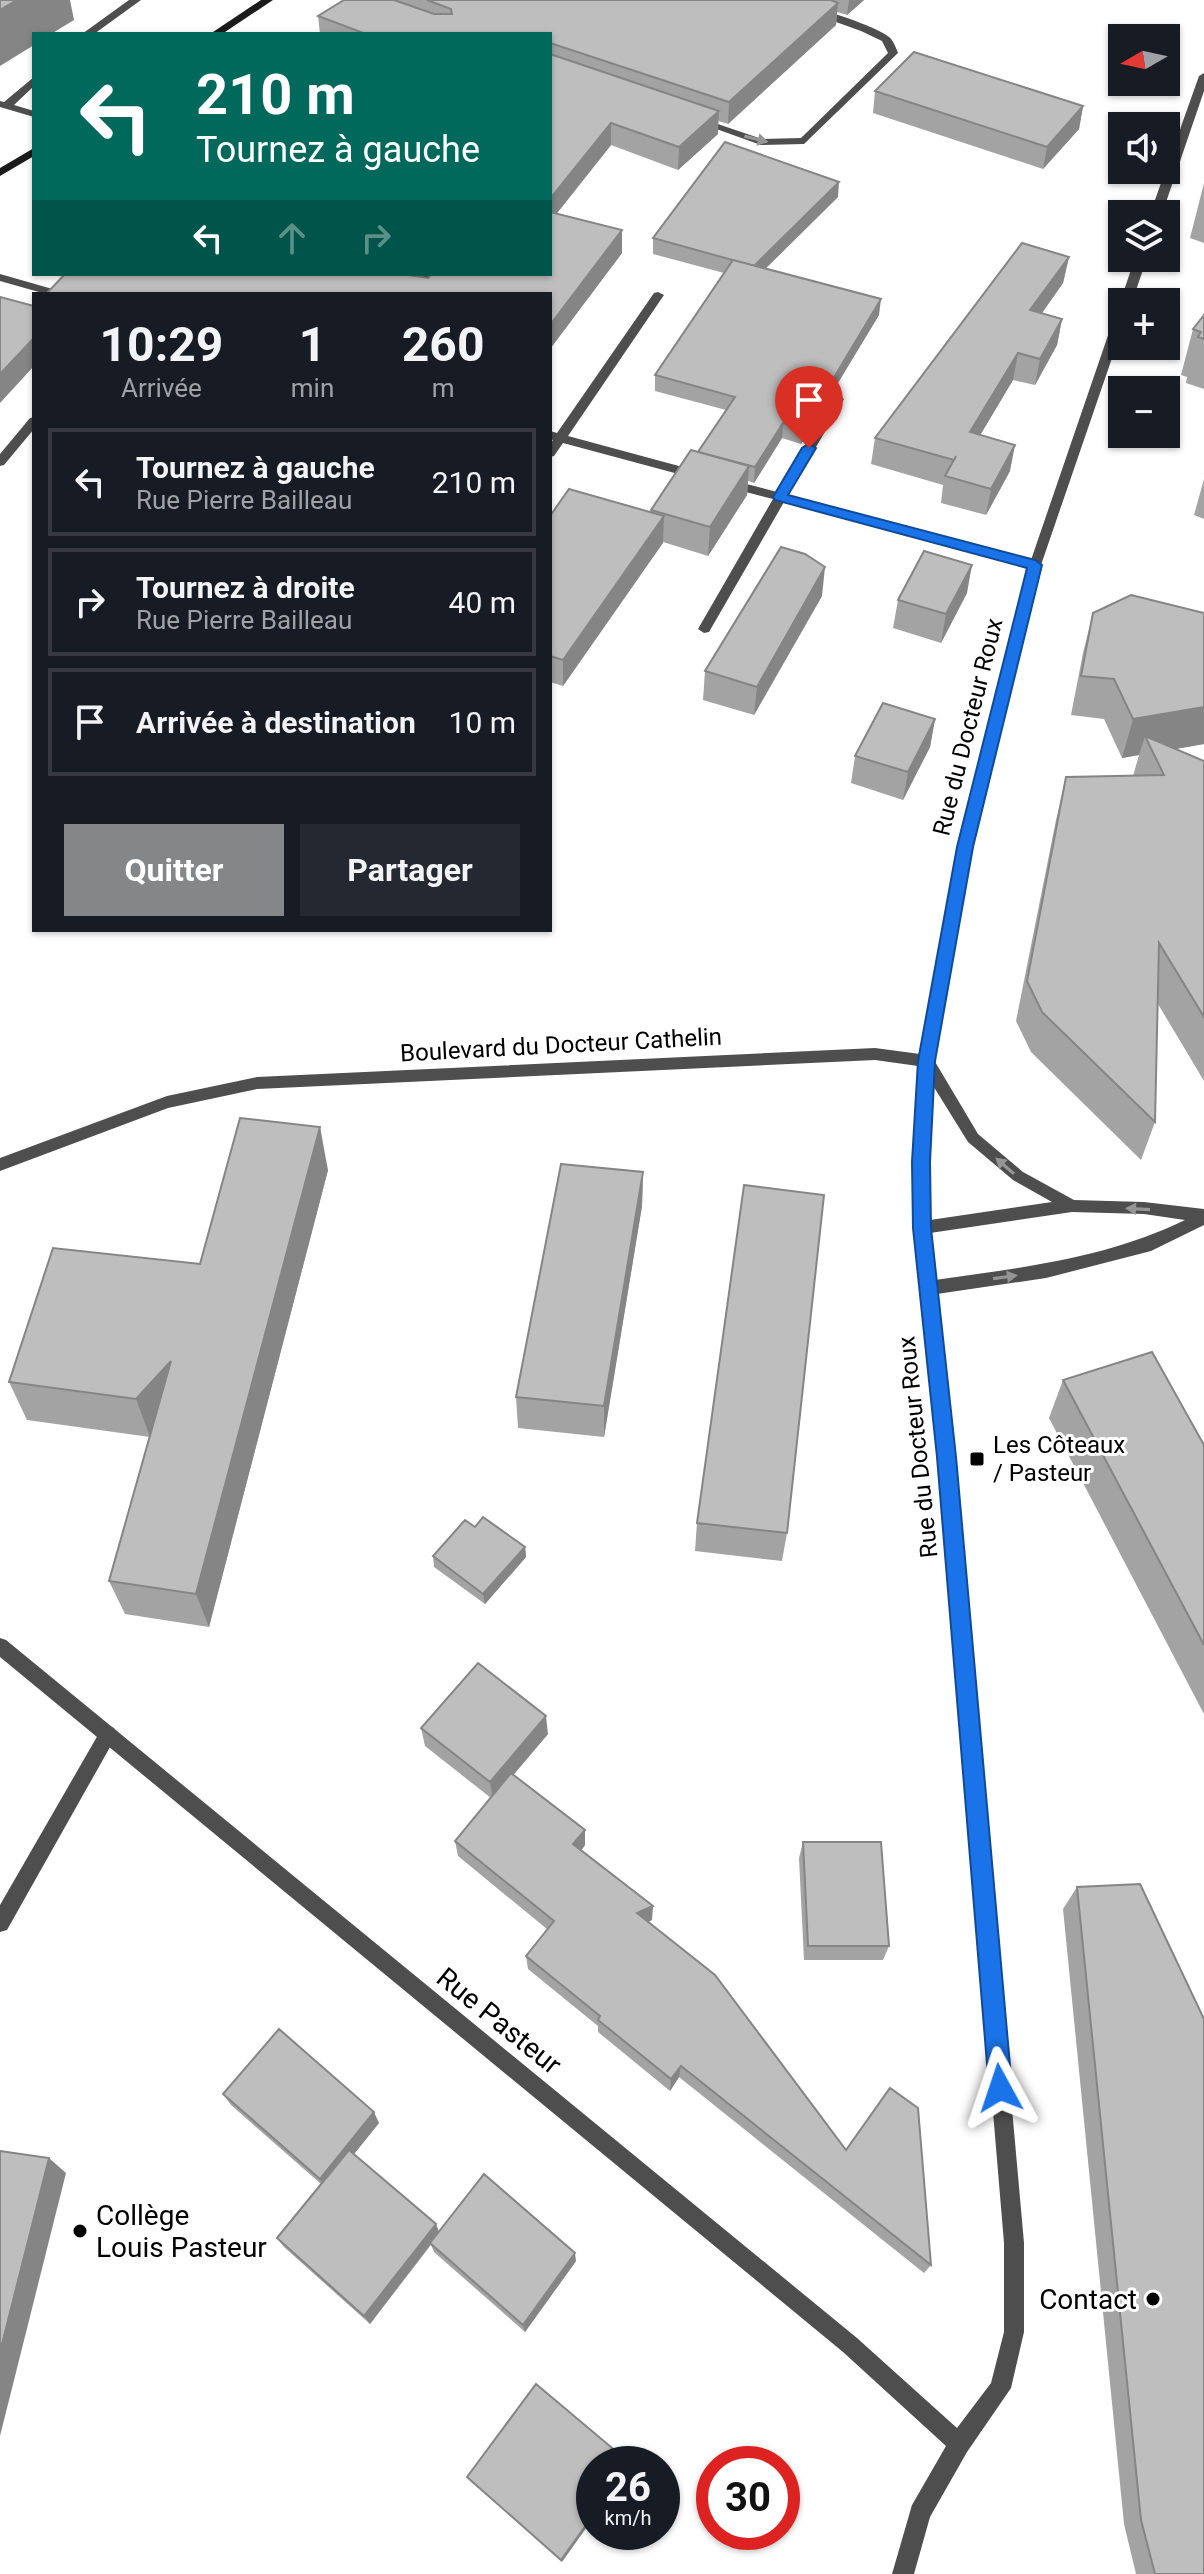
<!DOCTYPE html>
<html lang="fr">
<meta charset="utf-8">
<style>
:root{--surface:#171b24;--page:#242831;--text:#f1f3f6;--muted:#9ea1a6;--line:#363941;--accent:#858687}
body{margin:0;font-family:Roboto,sans-serif;background:var(--page);color:var(--text);height:100vh;display:flex;flex-direction:column;font-size:30px;white-space:nowrap}
*{box-sizing:border-box;margin:0}
p{font-size:26px;color:var(--muted)}
.icon{flex:none;width:44px;height:44px;fill:none;stroke:currentColor;stroke-width:2;stroke-linecap:round;stroke-linejoin:round}
.map{position:relative;flex:1;overflow:hidden}
.drawer{position:absolute;left:32px;top:292px;width:520px;height:640px;display:flex;flex-direction:column;background:var(--surface);border-radius:0px;box-shadow:0 2px 6px #0004}
.drawer>*{flex:none}
.top-card{position:absolute;left:32px;top:32px;width:520px;height:244px;border-radius:0px;box-shadow:0 2px 6px #0004;background:#00695c;color:#fff;overflow:hidden}
.needle{width:52px;rotate:261deg}
.tools{position:absolute;left:1108px;top:24px;display:grid;gap:16px}
.tools a{display:grid;place-items:center;width:72px;height:72px;border-radius:0px;background:var(--surface);box-shadow:0 2px 6px #0004;font-size:40px}
.speed{position:absolute;left:576px;top:2446px;display:flex;gap:16px;font-size:40px;font-weight:700;text-align:center}
.speed>*{display:grid;place-content:center;width:104px;height:104px;border-radius:50%;background:var(--surface);box-shadow:0 2px 6px #0004;line-height:1}
.speed small{font-size:20px;font-weight:400}
.speed .limit{border:12px solid #d22;background:#fff;color:#111}
.pin{position:absolute;display:grid;place-items:center;width:68px;height:68px;color:#fff;margin:-82px -34px;border-radius:50% 50% 50% 0;rotate:-45deg;box-shadow:0 0 8px #0007}
.pin .icon{rotate:45deg}
.me{position:absolute;width:88px;margin:-44px;rotate:355deg;stroke-linejoin:round;filter:drop-shadow(0 0 6px #0008)}
.turn{display:flex;align-items:center;gap:28px;height:168px;padding:0 32px;font-size:36px}
.turn .icon{width:104px;height:104px;stroke-width:2.5}
.turn b{display:block;font-size:56px;line-height:68px}
.lanes{display:flex;align-items:center;height:76px;padding:0 32px;background:#0003;justify-content:center;gap:40px;direction:ltr}
.lanes .off{opacity:.35}
.eta{display:flex;justify-content:space-evenly;align-items:center;height:136px;text-align:center}
.eta b{font-size:48px;font-weight:700;line-height:56px}
.cta{display:flex;gap:16px;margin-top:auto;padding:16px 32px}
.cta a{flex:1;height:92px;border-radius:0px;background:var(--accent);color:#fff;font-size:32px;font-weight:700;line-height:92px;text-align:center}
.cta a+a{background:var(--page);color:var(--text)}
ul{padding:0;list-style:none}
li{display:flex;align-items:center;gap:24px;height:108px;margin:0 16px 12px;padding:0 16px;border:4px solid var(--line);border-radius:0px}
li div{flex:1}
li b{display:block;font-size:30px}
li em{font-style:normal}
.map>svg:first-child{display:block}
</style>
<div class="map">
<svg width="1204" height="2574" viewBox="0 0 1204 2574">
<rect width="100%" height="100%" fill="#fff"/>
<g fill="none" stroke-linecap="round" stroke-linejoin="round">
<g fill="#4e4e4e" fill-rule="evenodd">
<polygon points="129,0 141,0 94,34 82,34"/>
<polygon points="34,77 34,86 14,105 34,111 34,117 0,107 0,101 4,102"/>
<polygon points="108,1725 114,1728 117,1734 114,1740 7,1930 0,1932 0,1905 102,1728"/>
</g>
<g fill="#4e4e4e" fill-rule="evenodd">
<path d="M775,0C795,0 874,24 889,37C893,40 896,48 898,53L804,144L761,145L694,121L703,119L762,139L801,138L888,53L882,41L861,31Z"/>
<polygon points="1204,73 1204,91 1162,214 1150,214 1199,76"/>
<polygon points="1135,258 1147,258 1132,302 1122,302 1122,304 1120,302"/>
<polygon points="0,274 63,292 65,294 46,294 0,281"/>
<polygon points="420,274 432,274 416,294 404,294"/>
<polygon points="658,292 664,295 568,436 701,472 701,478 697,479 563,443 554,456 550,457 550,444 553,440 550,439 550,431 557,433 654,293"/>
<path d="M1122,308V329L1041,565L972,847L934,1060L978,1134L1023,1172L1074,1200L1144,1202L1204,1209V1225L1151,1251L1046,1278L937,1294L954,1457L1024,2243V2332L1011,2388L967,2452L930,2517L914,2574H892L912,2505L946,2446L843,2352L0,1657V1638L6,1640L857,2338L957,2428L991,2383L1004,2332V2243L938,1457L914,1228L913,1162L918,1066L875,1060L257,1089L168,1108L0,1171V1158L167,1096L257,1077L875,1048L920,1054L958,847L1028,567L784,502L709,632L704,633L698,629L773,499L723,486L721,483L727,479L777,492L832,399L838,395L844,399L788,495L1031,560L1116,312ZM932,1084L968,1142L1013,1180L1052,1202L930,1220L929,1162ZM1072,1212L1144,1214L1185,1220C1107,1258 1021,1268 935,1280L930,1233Z"/>
<polygon points="34,417 34,429 4,465 0,466 0,454 30,418"/>
</g>
<g fill="#1b1b1b" fill-rule="evenodd">
<polygon points="261,0 273,0 222,34 210,34"/>
<polygon points="34,148 34,156 0,176 0,168"/>
</g>
</g>
<g fill="#a3a3a3">
<polygon points="344,0 864,0 847,15 837,12 836,25 728,124 718,121 718,134 678,170 611,145 557,213 622,253 550,349 550,294 428,278 550,274 550,34 320,34 318,16"/>
<polygon points="875,91 1083,106 1079,129 1043,169 873,113"/>
<polygon points="1204,183 1204,243 1190,238"/>
<polygon points="838,197 765,269 879,315 801,444 782,438 754,483 748,481 747,495 708,556 663,542 563,686 550,682 550,516 651,512 651,510 698,452 726,410 655,391 655,375 724,273 653,254 653,238"/>
<polygon points="1069,257 1063,283 1042,313 1062,319 1057,345 1035,385 1013,380 980,435 1010,471 986,515 941,503 943,485 871,464 875,438"/>
<polygon points="1204,315 1204,389 1186,383 1187,377 1181,375 1193,329"/>
<polygon points="1204,479 1204,519 1194,515"/>
<polygon points="967,593 941,643 893,628 898,600"/>
<polygon points="822,596 754,715 703,700 705,671"/>
<polygon points="1093,613 1204,613 1204,744 1175,749 1204,761 1204,1081 1158,1004 1155,1122 1141,1160 1031,1052 1016,1021 1056,820 1066,777 1133,776 1139,755 1122,758 1104,719 1071,715 1083,653"/>
<polygon points="935,719 930,747 903,800 851,783 855,756"/>
<polygon points="328,1170 209,1627 125,1614 109,1581 150,1437 27,1420 9,1382 200,1264"/>
<polygon points="643,1172 642,1206 604,1437 518,1428 516,1397"/>
<polygon points="1063,1380 1204,1445 1204,1714 1049,1418"/>
<polygon points="697,1523 787,1533 782,1561 695,1551"/>
<polygon points="525,1547 526,1557 485,1604 434,1567 433,1556"/>
<polygon points="421,1728 548,1734 513,1775 585,1830 585,1845 581,1851 652,1920 648,1922 931,2265 924,2273 679,2077 670,2091 598,2032 598,2026 528,1969 526,1956 547,1929 458,1856 455,1841 491,1798 425,1746"/>
<polygon points="803,1842 889,1946 883,1960 804,1960 799,1858"/>
<polygon points="1077,1887 1204,2574 1136,2574 1124,2524 1063,1909"/>
<polygon points="223,2094 379,2123 354,2154 436,2224 439,2232 576,2261 525,2332 434,2252 431,2245 370,2324 284,2247 277,2238 321,2184 231,2105"/>
<polygon points="536,2384 562,2562 467,2477"/>
</g>
<g fill="#858585">
<polygon points="17,0 70,0 74,20 51,34 34,34 34,45 0,66 0,10"/>
<polygon points="849,0 864,0 847,15"/>
<polygon points="838,3 836,25 728,124 729,102"/>
<polygon points="1083,106 1079,129 1043,169 1047,147"/>
<polygon points="719,111 718,134 678,170 679,147"/>
<polygon points="611,123 611,145 550,222 550,199"/>
<polygon points="839,182 838,197 753,281 754,266"/>
<polygon points="622,230 622,253 550,349 550,325"/>
<polygon points="1069,257 1063,283 1025,337 1030,310"/>
<polygon points="881,299 879,315 801,444 803,429"/>
<polygon points="1062,319 1057,345 1035,385 1040,359"/>
<polygon points="33,339 34,345 34,366 0,403 0,374"/>
<polygon points="1018,353 1013,380 966,459 970,432"/>
<polygon points="783,423 782,438 754,483 755,467"/>
<polygon points="1015,445 1010,471 986,515 991,489"/>
<polygon points="749,466 747,495 708,556 710,527"/>
<polygon points="664,516 663,543 563,686 563,660"/>
<polygon points="972,565 967,593 941,643 946,614"/>
<polygon points="825,567 822,596 754,715 757,687"/>
<polygon points="1204,707 1204,744 1153,753 1145,736 1139,755 1122,758 1133,719"/>
<polygon points="935,719 930,747 903,800 908,772"/>
<polygon points="320,1127 328,1170 209,1627 196,1594"/>
<polygon points="643,1172 642,1206 604,1437 604,1406"/>
<polygon points="171,1361 150,1437 136,1399"/>
<polygon points="525,1547 526,1557 485,1604 483,1594"/>
<polygon points="546,1716 548,1734 493,1799 490,1782"/>
<polygon points="585,1830 585,1845 574,1860 573,1844"/>
<polygon points="653,1906 652,1920 636,1927 637,1913"/>
<polygon points="681,2066 679,2077 670,2091 671,2079"/>
<polygon points="374,2112 379,2123 326,2189 320,2179"/>
<polygon points="49,2158 66,2173 0,2436 0,2352"/>
<polygon points="436,2224 439,2233 370,2324 364,2316"/>
<polygon points="575,2253 576,2261 525,2332 523,2325"/>
<polygon points="594,2514 594,2517 562,2562 561,2560"/>
</g>
<g fill="#bebebe" stroke="#858585" stroke-width="2">
<polygon points="0,0 17,0 0,10"/>
<polygon points="344,0 394,0 434,14 452,14 451,9 427,0 831,0 838,3 729,102 550,43 550,34 366,34 318,16"/>
<polygon points="914,52 1083,106 1047,147 875,91"/>
<polygon points="550,54 719,111 679,147 611,123 550,199"/>
<polygon points="725,142 839,182 754,266 653,238"/>
<polygon points="550,212 622,230 550,325 550,294 46,294 65,274 402,274 428,278 432,274 550,274"/>
<polygon points="1022,243 1069,257 1030,310 1062,319 1040,359 1018,353 970,432 1015,445 991,489 945,476 956,456 954,460 875,438"/>
<polygon points="733,260 881,299 803,429 783,423 755,467 698,452 735,397 655,375"/>
<polygon points="0,297 34,306 34,340 33,339 0,374"/>
<polygon points="1204,315 1204,339 1198,337 1201,332 1193,329"/>
<polygon points="691,450 749,466 710,527 651,510"/>
<polygon points="569,489 664,516 563,660 550,656 550,516"/>
<polygon points="781,547 805,554 825,567 757,687 705,671"/>
<polygon points="924,551 972,565 946,614 898,600"/>
<polygon points="1131,595 1204,613 1204,707 1133,719 1114,679 1081,676 1093,613"/>
<polygon points="883,703 935,719 908,772 855,756"/>
<polygon points="1145,736 1204,761 1204,1017 1159,943 1155,1122 1042,1012 1027,981 1066,777 1164,775"/>
<polygon points="240,1118 320,1127 196,1594 109,1581 171,1361 136,1399 9,1382 53,1248 200,1264"/>
<polygon points="561,1164 643,1172 604,1406 516,1397"/>
<polygon points="744,1185 824,1195 787,1533 697,1523"/>
<polygon points="1152,1352 1204,1445 1204,1645 1063,1380"/>
<polygon points="483,1517 525,1547 483,1594 433,1556 465,1520 475,1527"/>
<polygon points="478,1663 546,1716 490,1782 421,1728"/>
<polygon points="511,1773 585,1830 573,1844 653,1906 637,1913 715,1975 846,2150 890,2088 918,2108 931,2265 681,2066 671,2079 598,2020 600,2016 526,1956 554,1921 455,1841"/>
<polygon points="803,1842 881,1842 889,1946 808,1946"/>
<polygon points="1140,1884 1204,2019 1204,2574 1155,2574 1141,2520 1077,1887"/>
<polygon points="279,2029 374,2112 320,2179 223,2094"/>
<polygon points="349,2150 436,2224 364,2316 277,2238"/>
<polygon points="0,2151 49,2158 0,2352"/>
<polygon points="484,2174 575,2253 523,2325 430,2243"/>
<polygon points="536,2384 630,2463 594,2464 594,2514 561,2560 467,2477"/>
</g>
<defs><path id="oneway-solid" d="M-6-.8H1V-3.2L6.5 0L1 3.2V.8H-6Z" transform="scale(2)"/></defs>
<g fill="#959595">
<use href="#oneway-solid" transform="translate(756 139) rotate(14)"/>
<use href="#oneway-solid" transform="translate(1005 1166) rotate(-139)"/>
<use href="#oneway-solid" transform="translate(1138 1209) rotate(-177)"/>
<use href="#oneway-solid" transform="translate(1005 1277) rotate(-8)"/>
</g>
<polygon fill="#1a73e8" stroke="#114b97" stroke-width="2" points="809,444 816,448 788,495 1035,560 1042,565 973,847 935,1061 930,1162 931,1228 956,1457 1012,2088 1008,2096 1000,2099 992,2096 989,2088 937,1457 913,1228 912,1162 918,1061 957,847 1027,568 775,500 773,497 802,448"/>
<g fill="#000" stroke="#fff" stroke-width="3">
<rect x="969" y="1451" width="16" height="16" rx="4"/>
<circle cx="80" cy="2231" r="8"/>
<circle cx="1153" cy="2299" r="8"/>
</g>
<g text-anchor="middle" dominant-baseline="central" stroke-width="6" stroke-linejoin="round" paint-order="stroke">
<g font-size="24" fill="#000" stroke="#fff">
<text transform="translate(968 727) rotate(-76)">Rue du Docteur Roux</text>
<text transform="translate(561 1045) rotate(-3)">Boulevard du Docteur Cathelin</text>
<text transform="translate(918 1447) rotate(-96)">Rue du Docteur Roux</text>
</g>
<g font-size="24" fill="#000" stroke="#fff" text-anchor="start">
<text x="993" y="1445">Les Côteaux<tspan x="993" dy="28">/ Pasteur</tspan></text>
</g>
<g font-size="28" fill="#000" stroke="#fff">
<text transform="translate(499 2021) rotate(39)">Rue Pasteur</text>
</g>
<g font-size="28" fill="#000" stroke="#fff" text-anchor="start">
<text x="96" y="2215">Collège<tspan x="96" dy="32">Louis Pasteur</tspan></text>
<text x="1137" y="2299" text-anchor="end">Contact</text>
</g>
</g>
</svg>
<div class="tools">
<a><svg class="needle" viewBox="-14 -14 28 28"><path d="M0-13l5 13h-10z" fill="#e53935"/><path d="M0 13l5-13h-10z" fill="#9ea1a6"/></svg></a>
<a><svg class="icon" aria-label="sound" viewBox="0 0 24 24"><path d="M4 9h4l5-4v14l-5-4H4zM17 9q2 3 0 6"/></svg></a>
<a><svg class="icon" aria-label="layers" viewBox="0 0 24 24"><path d="M12 4l9 5-9 5-9-5zM3 14l9 5 9-5"/></svg></a>
<a>+</a>
<a>−</a>
</div>
<div class="speed"><div>26<small>km/h</small></div><div class="limit">30</div></div>
<div class="pin" style="left:809px;top:448px;background:#d93025"><svg class="icon" aria-label="arrive" viewBox="0 0 24 24"><path d="M6 21V4h12l-3 4 3 4H6"/></svg></div>
<svg class="me" style="left:1000px;top:2088px" viewBox="-20 -20 40 40"><path d="M0-17L14 15 0 8-14 15z" fill="#1a73e8" stroke="#fff" stroke-width="4"/></svg>
<div class="top-card">
<div class="turn"><svg class="icon" aria-label="left" viewBox="0 0 24 24"><path d="M17 20v-9H6M10 6l-5 5 5 5"/></svg><div><b>210 m</b>Tournez à gauche</div></div>
<div class="lanes"><svg class="icon" aria-label="left" viewBox="0 0 24 24"><path d="M17 20v-9H6M10 6l-5 5 5 5"/></svg><svg class="icon off" aria-label="ahead" viewBox="0 0 24 24"><path d="M12 20V5M6 11l6-6 6 6"/></svg><svg class="icon off" aria-label="right" viewBox="0 0 24 24"><path d="M7 20v-9h11M14 6l5 5-5 5"/></svg></div>
</div>
<section class="drawer">
<div class="eta">
<div><b>10:29</b><p>Arrivée</p></div>
<div><b>1</b><p>min</p></div>
<div><b>260</b><p>m</p></div>
</div>
<ul>
<li><svg class="icon" aria-label="left" viewBox="0 0 24 24"><path d="M17 20v-9H6M10 6l-5 5 5 5"/></svg><div><b>Tournez à gauche</b><p>Rue Pierre Bailleau</p></div><em>210 m</em></li>
<li><svg class="icon" aria-label="right" viewBox="0 0 24 24"><path d="M7 20v-9h11M14 6l5 5-5 5"/></svg><div><b>Tournez à droite</b><p>Rue Pierre Bailleau</p></div><em>40 m</em></li>
<li><svg class="icon" aria-label="arrive" viewBox="0 0 24 24"><path d="M6 21V4h12l-3 4 3 4H6"/></svg><div><b>Arrivée à destination</b></div><em>10 m</em></li>
</ul>
<div class="cta"><a>Quitter</a><a>Partager</a></div>
</section>
</div>
